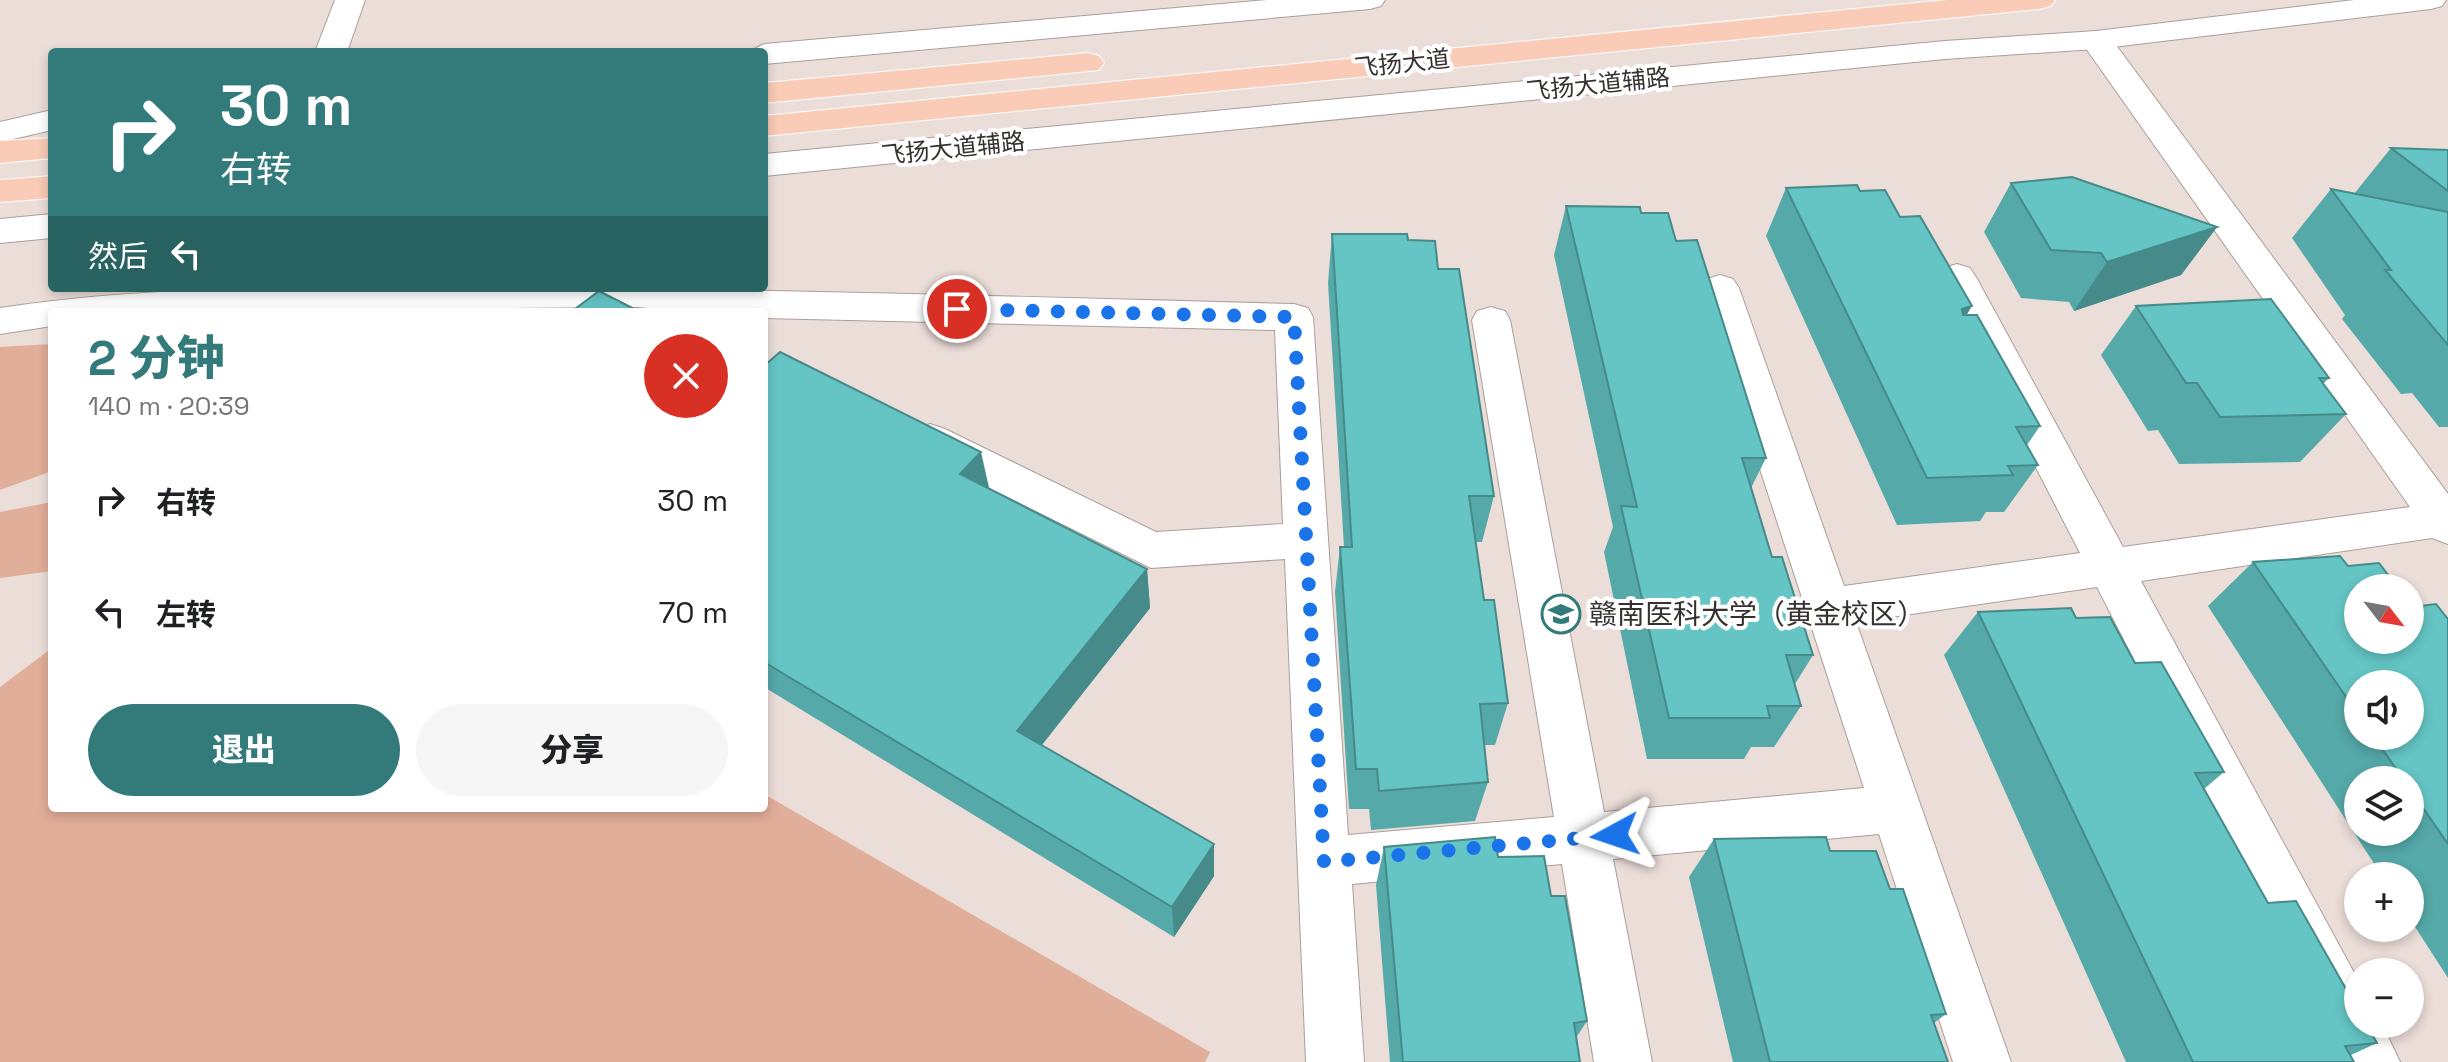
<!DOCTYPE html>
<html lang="zh">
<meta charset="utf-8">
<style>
:root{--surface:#fff;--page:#f6f6f6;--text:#202124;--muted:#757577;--accent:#327b7a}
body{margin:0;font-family:"Space Grotesk","Noto Sans SC",sans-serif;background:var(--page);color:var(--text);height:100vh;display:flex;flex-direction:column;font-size:30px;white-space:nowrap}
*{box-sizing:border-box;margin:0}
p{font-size:26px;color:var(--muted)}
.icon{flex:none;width:44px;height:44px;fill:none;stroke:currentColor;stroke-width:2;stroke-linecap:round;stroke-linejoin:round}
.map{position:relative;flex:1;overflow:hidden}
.side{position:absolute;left:48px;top:308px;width:720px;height:504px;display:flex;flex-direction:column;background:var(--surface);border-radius:8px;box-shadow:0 4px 12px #0003}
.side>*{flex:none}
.banner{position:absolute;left:48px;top:48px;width:720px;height:244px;border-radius:8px;box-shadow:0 4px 12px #0003;background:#327b7a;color:#fff;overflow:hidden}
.needle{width:52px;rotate:121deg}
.fabs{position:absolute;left:2344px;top:574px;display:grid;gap:16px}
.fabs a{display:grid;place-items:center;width:80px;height:80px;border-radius:50%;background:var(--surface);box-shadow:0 4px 12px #0003;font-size:40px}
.pin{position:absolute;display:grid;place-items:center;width:68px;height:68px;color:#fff;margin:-34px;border:4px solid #fff;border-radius:50%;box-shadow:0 2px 8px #0007}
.me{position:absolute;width:88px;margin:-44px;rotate:265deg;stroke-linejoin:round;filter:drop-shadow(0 0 6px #0008)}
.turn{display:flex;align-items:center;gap:28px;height:168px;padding:0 40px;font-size:36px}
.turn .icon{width:104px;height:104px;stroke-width:2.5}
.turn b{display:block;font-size:56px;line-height:68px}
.then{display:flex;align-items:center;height:76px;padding:0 40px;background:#0003;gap:16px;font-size:30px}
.round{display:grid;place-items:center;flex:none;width:84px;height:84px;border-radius:42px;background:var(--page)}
.headline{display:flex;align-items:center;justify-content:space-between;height:136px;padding:0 40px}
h1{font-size:48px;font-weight:800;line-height:60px;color:var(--accent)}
.button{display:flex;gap:16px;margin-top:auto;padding:16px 40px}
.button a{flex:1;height:92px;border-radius:48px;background:var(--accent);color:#fff;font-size:32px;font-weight:800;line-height:92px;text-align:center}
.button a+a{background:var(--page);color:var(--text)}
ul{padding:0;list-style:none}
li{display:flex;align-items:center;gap:24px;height:112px;padding:0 40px}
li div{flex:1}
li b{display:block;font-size:30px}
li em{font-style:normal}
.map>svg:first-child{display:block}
</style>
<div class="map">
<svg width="2448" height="1062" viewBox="0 0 2448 1062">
<rect width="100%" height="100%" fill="#ebddd8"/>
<g fill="#e1ae99">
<polygon points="52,344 52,471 0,490 0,347"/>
<polygon points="52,502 52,571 0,578 0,512"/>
<polygon points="52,648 52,808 764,808 764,794 1210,1052 1205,1062 0,1062 0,687"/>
</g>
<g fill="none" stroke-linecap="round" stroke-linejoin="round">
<g stroke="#ab9f99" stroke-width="2">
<g id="minor">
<polygon points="335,0 365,0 347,52 315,52"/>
<path d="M2096,31L2107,33L2448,494V544L2432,538L2141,581L2358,980V1024H2382L2400,1062H2340L2097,587L1856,622L2011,1062H1953L1879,834L1613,859L1652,1062H1594L1562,864L1352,884L1364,1062H1306L1285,559L1151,568L915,451L909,440L915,429L930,424L945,429L1156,532L1283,524L1275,330L764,318V312H688L638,307L52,312V326L0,334V308C156,284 316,288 474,288C747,288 1021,297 1294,304L1308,308L1313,317L1348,835L1554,817L1472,320L1477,311L1491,307L1505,311L1510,320L1604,812L1864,788L1701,288L1707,279L1720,275L1733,279L1739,288L1844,586L2080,553L1938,277L1944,268L1957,264L1970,268L1976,277L2123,547L2410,507L2080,40L2085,33Z"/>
</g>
</g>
<g stroke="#ab9f99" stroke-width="2">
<g id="tertiary">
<polygon points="1267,0 1385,0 1381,6 1370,9 764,64 764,52 749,52 764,44"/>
<polygon points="2354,0 2446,0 2442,6 2431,9 2096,49 1945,59 764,176 764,154 1945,41 2096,31"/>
<polygon points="52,110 52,130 0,142 0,122"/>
<polygon points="52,214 52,238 0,243 0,219"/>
</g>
</g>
<g stroke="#fff" stroke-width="2">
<g id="primary">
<polygon points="1947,0 2055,0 2051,6 2040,9 764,136 764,116"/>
<polygon points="1088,53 1099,56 1104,63 1099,70 764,103 764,83"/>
<polygon points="52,138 52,158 0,163 0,141"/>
<polygon points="52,176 52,198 0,202 0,180"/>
</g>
</g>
<use href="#minor" fill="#fff" fill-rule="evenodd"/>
<use href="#tertiary" fill="#fff" fill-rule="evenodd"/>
<use href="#primary" fill="#facbb6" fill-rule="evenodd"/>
</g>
<g fill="#56a9a9" fill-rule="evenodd">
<polygon points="2391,148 2448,150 2448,427 2439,427 2412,393 2401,394 2342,319 2345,315 2292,238 2331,189 2354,194"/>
<polygon points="2011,183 2217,227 2181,275 2074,311 2069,302 2021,298 1984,232"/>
<polygon points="1786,188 1860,191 1900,217 2040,426 2027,445 2038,465 2004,512 1986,512 1980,521 1897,525 1766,236"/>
<polygon points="1566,206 1641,213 1676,241 1766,458 1751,488 1772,557 1813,655 1795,684 1801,706 1774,747 1751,747 1744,759 1647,759 1604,552 1613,527 1554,255"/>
<polygon points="1332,234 1408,240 1438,269 1494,496 1482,542 1476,542 1484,600 1508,703 1495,745 1484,745 1488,782 1475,821 1371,830 1369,809 1349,809 1335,592 1340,547 1344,547 1328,283"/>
<polygon points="2136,306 2329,378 2323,384 2346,414 2300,462 2179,464 2158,430 2148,431 2101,355"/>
<polygon points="764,366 989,489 1147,569 1150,608 1042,745 1214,876 1174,937 764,687"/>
<path d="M2253,562L2412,607L2448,619V978L2410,919V876H2382L2208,606ZM2358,684L2410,736H2358ZM2358,780H2410V832H2358Z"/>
<polygon points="1978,612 2135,663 2224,772 2204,789 2268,903 2377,1043 2351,1055 2354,1062 2126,1062 1944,655"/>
<polygon points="1714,839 1830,851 1890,889 1946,1014 1934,1023 1948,1062 1733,1062 1689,877"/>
<polygon points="1384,847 1498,857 1551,896 1587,1021 1576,1038 1580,1062 1390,1062 1376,885"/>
</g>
<g fill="#468a89">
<polygon points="2217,227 2181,275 2074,311 2107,262"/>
<polygon points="1972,306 1943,354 1962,309"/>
<polygon points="981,452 990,492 960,474"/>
<polygon points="1147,569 1150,608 1025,766 1017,731"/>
<polygon points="1214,844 1214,876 1174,937 1172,907"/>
</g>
<g fill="#64c5c4" stroke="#468a89" stroke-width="2">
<polygon points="2391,148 2448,150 2448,191"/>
<polygon points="2072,177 2217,227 2107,262 2101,253 2051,250 2011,183"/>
<polygon points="1857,185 1860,191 1885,190 1900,217 1920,216 1972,306 1962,309 1963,315 1977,315 2040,426 2016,427 2038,465 2008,466 2013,475 1927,478 1786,188"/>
<polygon points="2331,189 2448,212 2448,345 2385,270 2391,270"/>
<polygon points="1566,206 1640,207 1641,213 1668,213 1676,241 1697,240 1766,458 1742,458 1772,557 1782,557 1813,655 1786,655 1801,706 1767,706 1770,718 1669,718 1621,506 1637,507"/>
<polygon points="1332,234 1407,234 1408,240 1435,241 1438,269 1459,269 1494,496 1469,496 1484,600 1494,600 1508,703 1480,704 1488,782 1379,791 1377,769 1356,769 1340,547 1352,547"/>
<polygon points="599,291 640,312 571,312"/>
<polygon points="2271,299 2329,378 2319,378 2346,414 2220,417 2197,383 2186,383 2136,306"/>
<polygon points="780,352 981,452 960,474 1147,569 1017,731 1214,844 1172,907 764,662 764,366"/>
<polygon points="2340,556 2348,566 2379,563 2398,588 2358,588 2358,640 2410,640 2410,604 2412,607 2436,604 2448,619 2448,844 2410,789 2410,780 2404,780 2373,736 2410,736 2410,684 2358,684 2358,714 2253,562"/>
<polygon points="2071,608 2076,618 2110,617 2135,663 2161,662 2224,772 2195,773 2268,903 2296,901 2358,1010 2358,1024 2366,1024 2377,1043 2345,1046 2354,1062 2193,1062 1978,612"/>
<polygon points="1495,837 1498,857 1544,856 1551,896 1565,896 1587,1021 1574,1023 1580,1062 1403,1062 1384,847"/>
<polygon points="1826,837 1830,851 1876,851 1890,889 1903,889 1946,1014 1931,1015 1948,1062 1770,1062 1714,839"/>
</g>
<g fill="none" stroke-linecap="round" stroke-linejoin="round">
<polyline stroke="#1a73e8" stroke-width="14" stroke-dasharray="0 25.2" points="957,309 1294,317 1324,862 1615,835"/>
</g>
<defs>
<g id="university-ring" transform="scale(2)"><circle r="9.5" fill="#fff" stroke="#327b7a" stroke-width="1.5"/><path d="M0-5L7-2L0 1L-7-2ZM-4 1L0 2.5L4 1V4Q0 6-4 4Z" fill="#327b7a"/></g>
</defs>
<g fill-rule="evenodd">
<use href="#university-ring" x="1561" y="614"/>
</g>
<g text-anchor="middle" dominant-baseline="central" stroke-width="8" stroke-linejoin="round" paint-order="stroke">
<g font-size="24" fill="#36312f" stroke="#fff">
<text transform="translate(1402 63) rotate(-6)">飞扬大道</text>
<text transform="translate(1598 84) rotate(-6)">飞扬大道辅路</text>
<text transform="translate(953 148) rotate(-6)">飞扬大道辅路</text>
</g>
<g font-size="28" fill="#36312f" stroke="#fff" text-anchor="start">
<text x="1589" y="614">赣南医科大学（黄金校区）</text>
</g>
</g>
</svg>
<div class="fabs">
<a><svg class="needle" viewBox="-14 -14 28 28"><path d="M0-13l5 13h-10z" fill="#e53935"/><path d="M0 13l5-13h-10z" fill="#757577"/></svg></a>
<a><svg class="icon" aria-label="sound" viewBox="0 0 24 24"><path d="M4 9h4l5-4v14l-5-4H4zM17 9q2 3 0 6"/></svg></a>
<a><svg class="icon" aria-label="layers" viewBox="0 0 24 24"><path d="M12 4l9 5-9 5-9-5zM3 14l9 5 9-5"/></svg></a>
<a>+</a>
<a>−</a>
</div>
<div class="pin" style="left:957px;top:309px;background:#d93025"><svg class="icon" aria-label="arrive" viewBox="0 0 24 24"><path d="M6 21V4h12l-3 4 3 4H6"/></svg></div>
<svg class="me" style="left:1615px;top:835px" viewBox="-20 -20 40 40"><path d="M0-17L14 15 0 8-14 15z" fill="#1a73e8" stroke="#fff" stroke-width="4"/></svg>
<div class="banner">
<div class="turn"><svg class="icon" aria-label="right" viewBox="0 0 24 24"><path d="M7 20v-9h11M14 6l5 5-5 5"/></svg><div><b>30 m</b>右转</div></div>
<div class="then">然后<svg class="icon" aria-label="left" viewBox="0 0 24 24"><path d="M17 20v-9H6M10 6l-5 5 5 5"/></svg></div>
</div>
<section class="side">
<div class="headline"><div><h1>2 分钟</h1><p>140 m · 20:39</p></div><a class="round" style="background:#d93025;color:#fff"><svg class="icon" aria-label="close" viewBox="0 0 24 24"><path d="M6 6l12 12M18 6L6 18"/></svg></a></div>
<ul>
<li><svg class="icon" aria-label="right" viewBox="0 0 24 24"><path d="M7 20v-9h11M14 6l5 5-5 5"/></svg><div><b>右转</b></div><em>30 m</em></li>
<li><svg class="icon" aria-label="left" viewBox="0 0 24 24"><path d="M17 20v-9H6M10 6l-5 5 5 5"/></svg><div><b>左转</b></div><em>70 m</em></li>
</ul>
<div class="button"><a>退出</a><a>分享</a></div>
</section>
</div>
